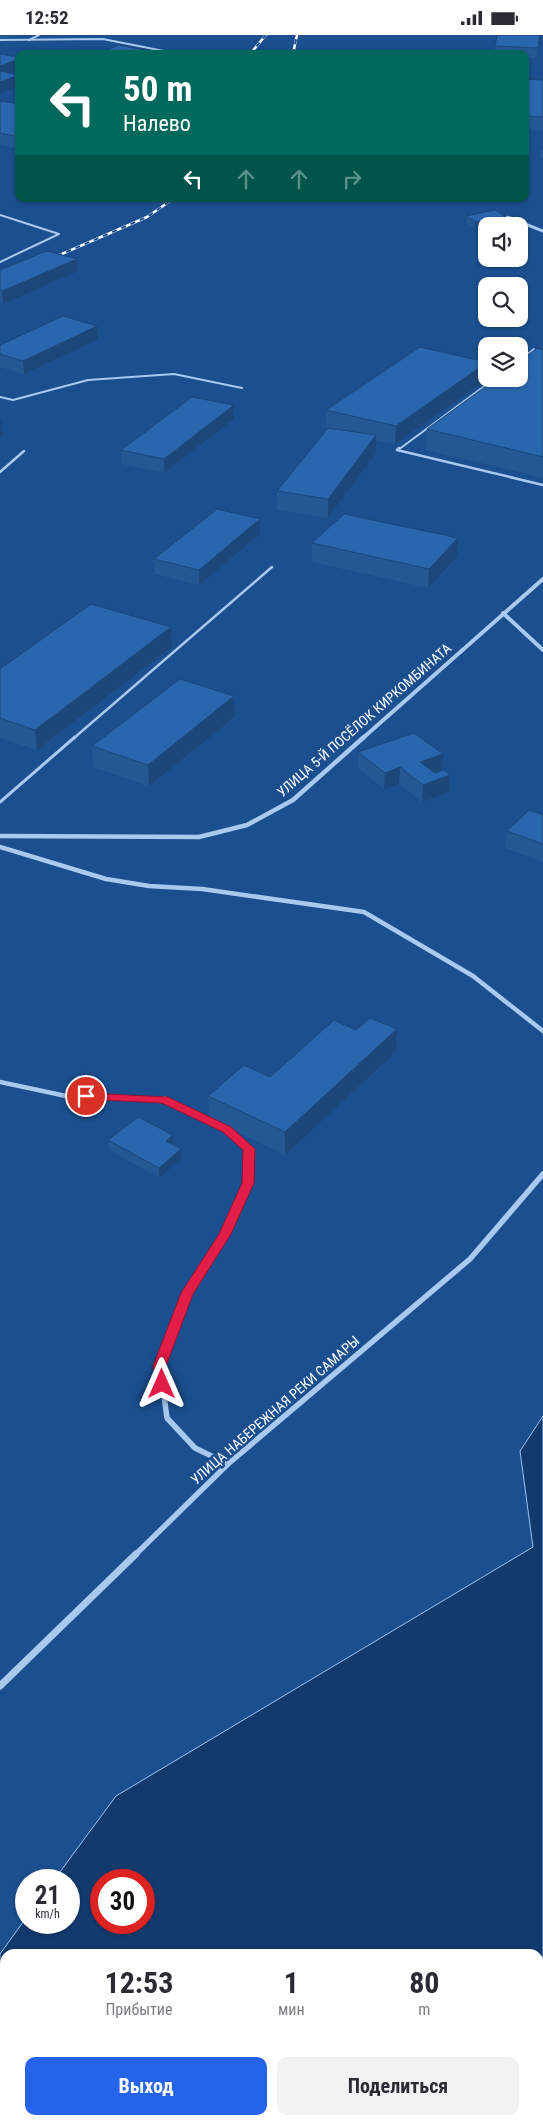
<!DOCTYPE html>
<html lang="ru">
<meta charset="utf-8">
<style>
:root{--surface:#fff;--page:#f2f2f3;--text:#2b2b33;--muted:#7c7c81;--accent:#2563eb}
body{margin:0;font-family:"Roboto Condensed",sans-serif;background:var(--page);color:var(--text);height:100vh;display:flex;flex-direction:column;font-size:19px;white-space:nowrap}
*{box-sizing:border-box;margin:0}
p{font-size:16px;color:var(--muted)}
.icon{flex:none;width:28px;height:28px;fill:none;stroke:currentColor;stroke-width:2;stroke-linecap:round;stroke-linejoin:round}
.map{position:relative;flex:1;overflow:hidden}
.sheet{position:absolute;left:0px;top:1914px;width:544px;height:176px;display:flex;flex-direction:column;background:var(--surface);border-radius:15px 15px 0 0;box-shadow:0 1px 4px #0004}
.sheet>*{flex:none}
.guide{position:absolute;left:15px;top:15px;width:514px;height:152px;border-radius:10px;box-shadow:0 1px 4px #0004;background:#00695c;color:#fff;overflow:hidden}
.fabs{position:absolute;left:478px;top:182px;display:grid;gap:10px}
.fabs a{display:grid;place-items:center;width:50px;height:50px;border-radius:10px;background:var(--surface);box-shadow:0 1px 4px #0004;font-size:25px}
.speed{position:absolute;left:15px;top:1834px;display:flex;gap:10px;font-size:25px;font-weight:700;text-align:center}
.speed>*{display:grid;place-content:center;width:65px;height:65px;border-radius:50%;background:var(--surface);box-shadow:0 1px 4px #0004;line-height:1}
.speed small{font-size:12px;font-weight:400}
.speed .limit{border:8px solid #d22;background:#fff;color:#111}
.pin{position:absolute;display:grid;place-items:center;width:42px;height:42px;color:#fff;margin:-21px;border:2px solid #fff;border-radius:50%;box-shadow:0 1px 5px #0007}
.me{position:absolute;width:55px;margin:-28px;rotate:0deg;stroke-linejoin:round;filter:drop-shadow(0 0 4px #0008)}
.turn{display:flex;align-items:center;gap:18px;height:105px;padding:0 25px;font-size:22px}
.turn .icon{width:65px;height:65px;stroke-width:2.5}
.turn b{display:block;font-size:35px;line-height:42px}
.lanes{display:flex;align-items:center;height:48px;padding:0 25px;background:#0003;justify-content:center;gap:25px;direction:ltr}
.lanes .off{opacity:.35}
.eta{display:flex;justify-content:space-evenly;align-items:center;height:85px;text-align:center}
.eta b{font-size:30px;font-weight:700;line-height:35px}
.cta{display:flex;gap:10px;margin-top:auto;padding:10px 25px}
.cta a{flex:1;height:58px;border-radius:10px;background:var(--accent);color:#fff;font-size:20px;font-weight:700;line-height:58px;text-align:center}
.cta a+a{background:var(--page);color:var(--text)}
.status{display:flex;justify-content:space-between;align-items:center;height:35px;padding:0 25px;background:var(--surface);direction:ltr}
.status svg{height:14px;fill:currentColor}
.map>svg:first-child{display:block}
</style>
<div class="status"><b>12:52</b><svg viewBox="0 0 49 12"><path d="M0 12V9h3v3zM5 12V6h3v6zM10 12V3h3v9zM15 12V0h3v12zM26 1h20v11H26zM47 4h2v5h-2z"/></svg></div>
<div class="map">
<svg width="543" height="2089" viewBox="0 0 543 2089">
<rect width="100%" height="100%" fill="#1b4f8f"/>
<path fill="#123a6d" stroke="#9cc4f0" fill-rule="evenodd" d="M543,1381V2089H0V1919L26,1883V1888H69V1845H54L116,1761L533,1512L520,1416ZM101,1845H144V1888H101ZM5,1919H539V2085H5Z"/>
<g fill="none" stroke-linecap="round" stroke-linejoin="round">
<g stroke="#a9c9ee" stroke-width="2">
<polyline points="0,5 103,4 179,19"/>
<polyline points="29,5 39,0"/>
<polyline points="0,180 59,199 0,227"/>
<polyline points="519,326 534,314"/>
<polyline points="0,362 13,365 88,345 174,339 242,353"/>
<polyline points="398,415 494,344"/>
</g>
<g stroke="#a9c9ee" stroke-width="2.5">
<polyline points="399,413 397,415 543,450"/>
<polyline points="0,437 24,416"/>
<polyline points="74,703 272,532"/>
</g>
<polyline stroke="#a9c9ee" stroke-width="3" points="0,767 75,702"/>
<polyline stroke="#a9c9ee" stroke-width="2.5" points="507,182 513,184"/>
<polyline stroke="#a9c9ee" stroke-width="3" points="510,183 543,196"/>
<g stroke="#a9c9ee" stroke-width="4">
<polyline points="503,578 543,615"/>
<polyline points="363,703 543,544"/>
</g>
<g stroke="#a9c9ee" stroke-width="4.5">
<polyline points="0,801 199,802 247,790 293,765 364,702"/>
<polyline points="0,812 106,844 149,851 202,854 364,877 473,941 543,996"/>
<polyline points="0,1047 66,1061 164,1064 167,1066"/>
</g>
<g stroke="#a9c9ee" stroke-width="5.5">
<polyline points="165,1064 227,1094 249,1114 248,1148 224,1199 187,1259 160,1331 167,1383 195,1413 228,1429"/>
<polyline points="135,1520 228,1429 470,1224 543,1139"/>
</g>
<polyline stroke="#a9c9ee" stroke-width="7" points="0,1651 136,1519"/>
<g stroke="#fff" stroke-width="2.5">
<g id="rail">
<polyline points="250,19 266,0"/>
<polyline points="293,19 297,0"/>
<polyline points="48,225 147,182 173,164"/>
</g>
</g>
<use href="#rail" stroke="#1b4f8f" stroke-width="2" stroke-dasharray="5" stroke-linecap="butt"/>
</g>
<g fill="#245895">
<polygon points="0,0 10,0 6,4 0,4"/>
<polygon points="497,0 541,0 537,23 525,23 525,19 494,19 495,11"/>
<polygon points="525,44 543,45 543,96 525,95"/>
<polygon points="0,66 19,69 19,114 0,110"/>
<polygon points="543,114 543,122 540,122 540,115"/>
<polygon points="466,181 506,189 475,193 466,188"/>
<polygon points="485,202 486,202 486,210 484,209"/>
<polygon points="77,224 78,236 3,269 0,268 0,235"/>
<polygon points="98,304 24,339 0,332 0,310"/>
<polygon points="543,315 543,443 426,415 427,394"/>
<polygon points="486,327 486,345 395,409 376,405 376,418 328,483 277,475 277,456 328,393 326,392 326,375"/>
<polygon points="234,370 234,384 164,438 122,429 121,415"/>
<polygon points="260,499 199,550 155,539 154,524"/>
<polygon points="312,508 457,522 428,553 312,527"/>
<polygon points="171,592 172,612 37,715 0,703 0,634"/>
<polygon points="235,682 149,751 93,732 92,711"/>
<polygon points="358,717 443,719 442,735 450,740 449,757 422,767 399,749 384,754 358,733"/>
<polygon points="543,780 543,827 505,813 507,796"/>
<polygon points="356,995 396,1017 285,1120 209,1083 208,1061 270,1042"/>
<polygon points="173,1100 174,1110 181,1124 159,1143 109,1115 108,1105"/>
</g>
<g fill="#1d4779">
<polygon points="540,0 541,0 537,23 538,13"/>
<polygon points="19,24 19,34 0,41 0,31"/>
<polygon points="19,40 19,51 0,58 0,47"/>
<polygon points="506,182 506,189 475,193 476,187"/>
<polygon points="524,205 523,212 519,212 519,206"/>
<polygon points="77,224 78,236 3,269 2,256"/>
<polygon points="97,291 98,304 24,339 23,326"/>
<polygon points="486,328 486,345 395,409 396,391"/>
<polygon points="234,370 234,384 164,438 164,424"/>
<polygon points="1,386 3,400 0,402 0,387"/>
<polygon points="376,400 376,418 328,483 328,464"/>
<polygon points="260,484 260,499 199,550 199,535"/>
<polygon points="458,503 457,522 428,553 429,534"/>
<polygon points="171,592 172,612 37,715 35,695"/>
<polygon points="234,661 235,682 149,751 148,730"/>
<polygon points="443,719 442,736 420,743 420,727"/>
<polygon points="400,732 399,749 384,754 385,738"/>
<polygon points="450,740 449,757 422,767 423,750"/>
<polygon points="397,994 396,1017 285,1120 285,1097"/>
<polygon points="173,1100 174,1110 166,1106"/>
<polygon points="181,1114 181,1124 159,1143 159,1133"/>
</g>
<g fill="#2a66ad" stroke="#1d4779">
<polygon points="497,0 540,0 538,13 495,11"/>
<polygon points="119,10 166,19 97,19"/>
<polygon points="0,19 19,22 19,24 0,31"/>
<polygon points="0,36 19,40 0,47"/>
<polygon points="525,44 543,45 543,82 525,81"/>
<polygon points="0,66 19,69 19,102 0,98"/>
<polygon points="495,175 506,182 476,187 466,181"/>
<polygon points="47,216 77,224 2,256 0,255 0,235"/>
<polygon points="63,281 97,291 23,326 0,319 0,310"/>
<polygon points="420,312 486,327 486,328 396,391 326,375"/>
<polygon points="537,313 543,315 543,422 427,394 496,344 519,344 519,327"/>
<polygon points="192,362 234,370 164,424 121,415"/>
<polygon points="328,393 376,400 328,464 277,456"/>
<polygon points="217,474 260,484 199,535 154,524"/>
<polygon points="344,479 458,503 429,534 312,508"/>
<polygon points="91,569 171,592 35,695 0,683 0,634"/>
<polygon points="180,644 234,661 148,730 92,711"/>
<polygon points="414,698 443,719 420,727 435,738 443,735 450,740 423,750 400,732 385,738 358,717"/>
<polygon points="529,775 543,780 543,809 507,796"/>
<polygon points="370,983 397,994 285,1097 208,1061 244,1030 270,1042 334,985 356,995"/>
<polygon points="138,1082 173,1100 166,1106 181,1114 159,1133 108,1105"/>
</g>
<polygon fill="#e11d48" stroke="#92132f" points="86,1058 168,1062 231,1092 255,1114 254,1148 231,1199 193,1259 166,1331 169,1349 167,1352 158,1352 153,1331 181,1258 219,1199 242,1148 243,1115 223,1097 162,1068 82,1064 80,1061"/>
<g text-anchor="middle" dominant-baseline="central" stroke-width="5" stroke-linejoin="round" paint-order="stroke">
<g font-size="14" fill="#fff" stroke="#1b4f8f">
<text transform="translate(364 685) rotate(-41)">УЛИЦА 5-Й ПОСЁЛОК КИРКОМБИНАТА</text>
<text transform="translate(275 1375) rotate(-41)">УЛИЦА НАБЕРЕЖНАЯ РЕКИ САМАРЫ</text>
</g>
</g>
</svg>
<div class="fabs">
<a><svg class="icon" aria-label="sound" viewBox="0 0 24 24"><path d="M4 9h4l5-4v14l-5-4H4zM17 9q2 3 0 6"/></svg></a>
<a><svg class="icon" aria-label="search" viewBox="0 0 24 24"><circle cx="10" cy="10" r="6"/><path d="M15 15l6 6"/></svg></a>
<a><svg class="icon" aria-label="layers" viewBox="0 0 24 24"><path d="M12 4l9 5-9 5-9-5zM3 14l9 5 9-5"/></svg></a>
</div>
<div class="speed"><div>21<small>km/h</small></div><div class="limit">30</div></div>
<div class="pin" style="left:86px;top:1061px;background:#d93025"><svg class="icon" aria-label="arrive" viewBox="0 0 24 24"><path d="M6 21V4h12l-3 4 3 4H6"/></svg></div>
<svg class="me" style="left:162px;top:1349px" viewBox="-20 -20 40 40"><path d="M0-17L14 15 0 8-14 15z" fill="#e11d48" stroke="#fff" stroke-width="4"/></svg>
<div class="guide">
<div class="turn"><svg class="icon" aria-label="left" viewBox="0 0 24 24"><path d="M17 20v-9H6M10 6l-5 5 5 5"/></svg><div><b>50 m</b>Налево</div></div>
<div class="lanes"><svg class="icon" aria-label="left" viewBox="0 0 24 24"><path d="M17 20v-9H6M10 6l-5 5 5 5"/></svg><svg class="icon off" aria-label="ahead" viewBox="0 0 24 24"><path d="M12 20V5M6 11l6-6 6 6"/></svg><svg class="icon off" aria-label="ahead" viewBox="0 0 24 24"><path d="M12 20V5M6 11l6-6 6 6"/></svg><svg class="icon off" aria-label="right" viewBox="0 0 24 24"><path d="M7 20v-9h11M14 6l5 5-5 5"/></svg></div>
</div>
<section class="sheet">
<div class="eta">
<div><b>12:53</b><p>Прибытие</p></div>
<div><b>1</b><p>мин</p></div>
<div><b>80</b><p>m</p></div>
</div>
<div class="cta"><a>Выход</a><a>Поделиться</a></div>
</section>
</div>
